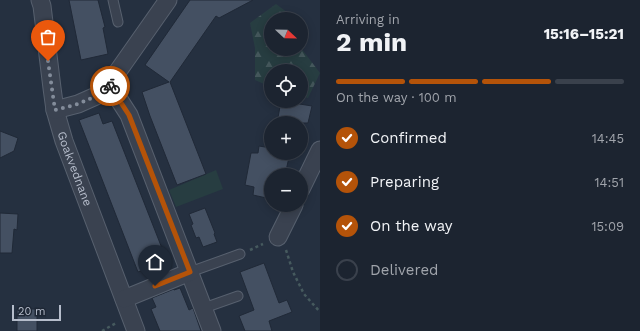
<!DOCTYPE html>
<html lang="en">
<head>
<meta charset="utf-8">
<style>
  :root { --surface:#1c2430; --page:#29303c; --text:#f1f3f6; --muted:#a0a4ab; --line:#3a414c; --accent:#b45309 }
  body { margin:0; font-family:"Work Sans",sans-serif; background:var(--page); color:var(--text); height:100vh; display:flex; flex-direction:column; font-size:15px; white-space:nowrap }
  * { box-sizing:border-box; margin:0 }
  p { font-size:13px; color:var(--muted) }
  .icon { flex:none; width:22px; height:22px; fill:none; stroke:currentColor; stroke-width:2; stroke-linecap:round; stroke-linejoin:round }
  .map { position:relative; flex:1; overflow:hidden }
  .drawer { display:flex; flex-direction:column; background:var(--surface); width:320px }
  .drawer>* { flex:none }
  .needle { width:26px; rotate:112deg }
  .controls { position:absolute; left:264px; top:12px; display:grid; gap:8px }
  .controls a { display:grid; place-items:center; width:44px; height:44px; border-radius:50%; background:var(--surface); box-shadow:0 2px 10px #0003,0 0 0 1px var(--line); font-size:20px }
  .scale { position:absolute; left:12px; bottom:10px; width:49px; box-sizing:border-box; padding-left:4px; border:2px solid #b6bdcb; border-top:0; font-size:11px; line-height:14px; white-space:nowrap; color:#b6bdcb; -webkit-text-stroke:3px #1e2735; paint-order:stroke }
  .pin { position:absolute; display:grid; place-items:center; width:34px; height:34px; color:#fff; margin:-41px -17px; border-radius:50% 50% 50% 0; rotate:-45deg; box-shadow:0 0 4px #0007 }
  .pin .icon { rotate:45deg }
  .courier { position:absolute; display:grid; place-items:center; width:40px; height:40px; margin:-20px; border:3px solid #b45309; border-radius:50%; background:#fff; color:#222; box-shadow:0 1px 5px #0007 }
  .head em { font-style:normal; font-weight:700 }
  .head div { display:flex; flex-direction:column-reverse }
  .head { display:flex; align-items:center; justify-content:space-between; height:68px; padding:0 16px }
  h1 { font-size:26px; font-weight:700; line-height:30px }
  .bar { display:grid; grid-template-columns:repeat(4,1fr); gap:6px 4px; align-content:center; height:48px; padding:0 16px }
  .bar i { height:5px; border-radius:3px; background:var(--line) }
  .bar .selected { background:var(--accent) }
  .bar p { grid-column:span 4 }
  ol { padding:0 16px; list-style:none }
  li { display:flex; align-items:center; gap:12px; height:44px }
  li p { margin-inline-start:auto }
  li .icon { padding:4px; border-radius:50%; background:var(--accent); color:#fff; stroke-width:4 }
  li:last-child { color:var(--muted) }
  li i { width:22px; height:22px; border:2px solid var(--line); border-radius:50% }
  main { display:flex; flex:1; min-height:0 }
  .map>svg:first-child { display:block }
  .forest { fill:url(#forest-firs) }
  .green { fill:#273d41 }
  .building { fill:#445062; stroke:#202937 }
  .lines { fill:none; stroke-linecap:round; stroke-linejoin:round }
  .lane-casing { stroke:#57606e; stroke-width:11 }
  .street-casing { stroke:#57606e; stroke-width:19 }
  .path { stroke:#465a5e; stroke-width:2.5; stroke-dasharray:3 3; stroke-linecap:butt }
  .lane { stroke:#3a4250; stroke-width:9 }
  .street { stroke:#3a4250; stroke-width:17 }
  .done { stroke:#838c9a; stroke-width:4; stroke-dasharray:0 7.2 }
  .route { stroke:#b45309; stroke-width:5 }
  .labels { text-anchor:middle; stroke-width:3.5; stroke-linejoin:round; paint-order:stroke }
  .street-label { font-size:12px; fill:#b6bdcb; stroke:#1e2735 }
</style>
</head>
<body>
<main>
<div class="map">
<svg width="320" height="331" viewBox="0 0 320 331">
  <defs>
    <pattern id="forest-firs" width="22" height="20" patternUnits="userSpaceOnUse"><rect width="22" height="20" fill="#273d41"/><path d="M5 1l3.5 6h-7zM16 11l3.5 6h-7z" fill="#44575b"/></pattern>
  </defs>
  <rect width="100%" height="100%" fill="#253040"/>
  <path class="forest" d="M276,4l16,12 1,3h-22v30h30v-1l19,25 -12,25 -7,-2v-25h-30v16l-16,-7v-32l-5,-25z"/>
  <path class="green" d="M216,170l7,19 -47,18 -7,-17z"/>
  <path class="building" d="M69,0h29l7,27 -2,1 5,26 -27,6z
    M190,0h63l-34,18 -3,-2 -46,66 36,92 -29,11 -27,-69 -8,-24 27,-10 -24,-17z
    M281,101l31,5 -4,17h-31z
    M99,113l4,11 9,-3 55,140 -29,11 -59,-152z
    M0,131l18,7 -4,13 -14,7z
    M259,146l12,2v5h19l-5,22h-14v24l-18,-4 1,-8 -9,-2 6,-32h7z
    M205,208l10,25 -1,1 3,8 -14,5 -4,-10 -3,1 -5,-13 2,-1 -4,-10z
    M0,213l18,1 -1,16 -3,-1 -2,24h-12z
    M264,263l15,40 8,-3 5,12 -23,9 3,10h-27l-6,-15 15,-6 -14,-38z
    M180,288l9,22 4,-2 8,23h-41l-9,-22 5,-2 -4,-9 22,-9v1z
    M17,309h20v22h-20z"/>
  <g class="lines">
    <defs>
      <path id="lane" d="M113,0l5,22
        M190,272l50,-18
        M204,308l34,-12"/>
      <g id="street">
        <path id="s1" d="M40,0l2,6 10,82 3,22 9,31 72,190"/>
        <path d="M109,84l20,31 83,216"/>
        <path d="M55,110l23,-6 18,-8 13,-12 59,-84"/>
        <path d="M301,189l19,-39"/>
        <path d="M278,237l16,-32"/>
        <path d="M124,299l66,-27"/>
      </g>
    </defs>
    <use href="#lane" class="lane-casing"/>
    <use href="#street" class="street-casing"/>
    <path class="path" d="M250,250l13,-6
      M286,250l7,22 11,22 16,18
      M102,331l14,-8"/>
    <use href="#lane" class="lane"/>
    <use href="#street" class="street"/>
  </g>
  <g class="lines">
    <path class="done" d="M48,61l7,49 23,-6 18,-8 13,-12 1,2"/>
    <path class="route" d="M110,86l19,29 61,157 -35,14"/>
  </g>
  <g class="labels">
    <g class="street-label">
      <text dy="4" stroke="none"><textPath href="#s1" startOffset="173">Goakvednane</textPath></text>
    </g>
  </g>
</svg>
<div class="controls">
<a><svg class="needle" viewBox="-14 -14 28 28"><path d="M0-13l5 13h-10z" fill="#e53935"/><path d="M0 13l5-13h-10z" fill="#a0a4ab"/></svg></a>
<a><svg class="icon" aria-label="locate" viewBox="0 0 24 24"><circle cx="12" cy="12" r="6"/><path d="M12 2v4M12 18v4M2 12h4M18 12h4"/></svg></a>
<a>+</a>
<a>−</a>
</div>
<div class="scale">20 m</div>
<div class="pin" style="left:48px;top:61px;background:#ea580c"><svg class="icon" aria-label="bag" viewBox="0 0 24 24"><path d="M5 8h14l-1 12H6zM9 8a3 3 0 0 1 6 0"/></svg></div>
<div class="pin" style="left:155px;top:286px;background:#1f2937"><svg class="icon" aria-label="home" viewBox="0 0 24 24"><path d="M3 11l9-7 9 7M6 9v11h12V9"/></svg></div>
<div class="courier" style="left:110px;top:86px"><svg class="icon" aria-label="bike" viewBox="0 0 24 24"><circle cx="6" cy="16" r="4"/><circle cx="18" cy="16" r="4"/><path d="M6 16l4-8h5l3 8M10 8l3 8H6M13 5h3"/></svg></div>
</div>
<section class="drawer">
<div class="head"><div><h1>2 min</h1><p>Arriving in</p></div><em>15:16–15:21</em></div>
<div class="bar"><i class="selected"></i><i class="selected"></i><i class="selected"></i><i></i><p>On the way · 100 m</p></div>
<ol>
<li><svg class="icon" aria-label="check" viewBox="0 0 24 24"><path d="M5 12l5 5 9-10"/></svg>Confirmed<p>14:45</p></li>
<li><svg class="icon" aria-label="check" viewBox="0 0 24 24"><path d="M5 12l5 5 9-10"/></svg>Preparing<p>14:51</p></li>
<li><svg class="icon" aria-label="check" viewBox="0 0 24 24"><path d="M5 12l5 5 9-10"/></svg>On the way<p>15:09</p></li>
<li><i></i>Delivered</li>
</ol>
</section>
</main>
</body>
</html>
